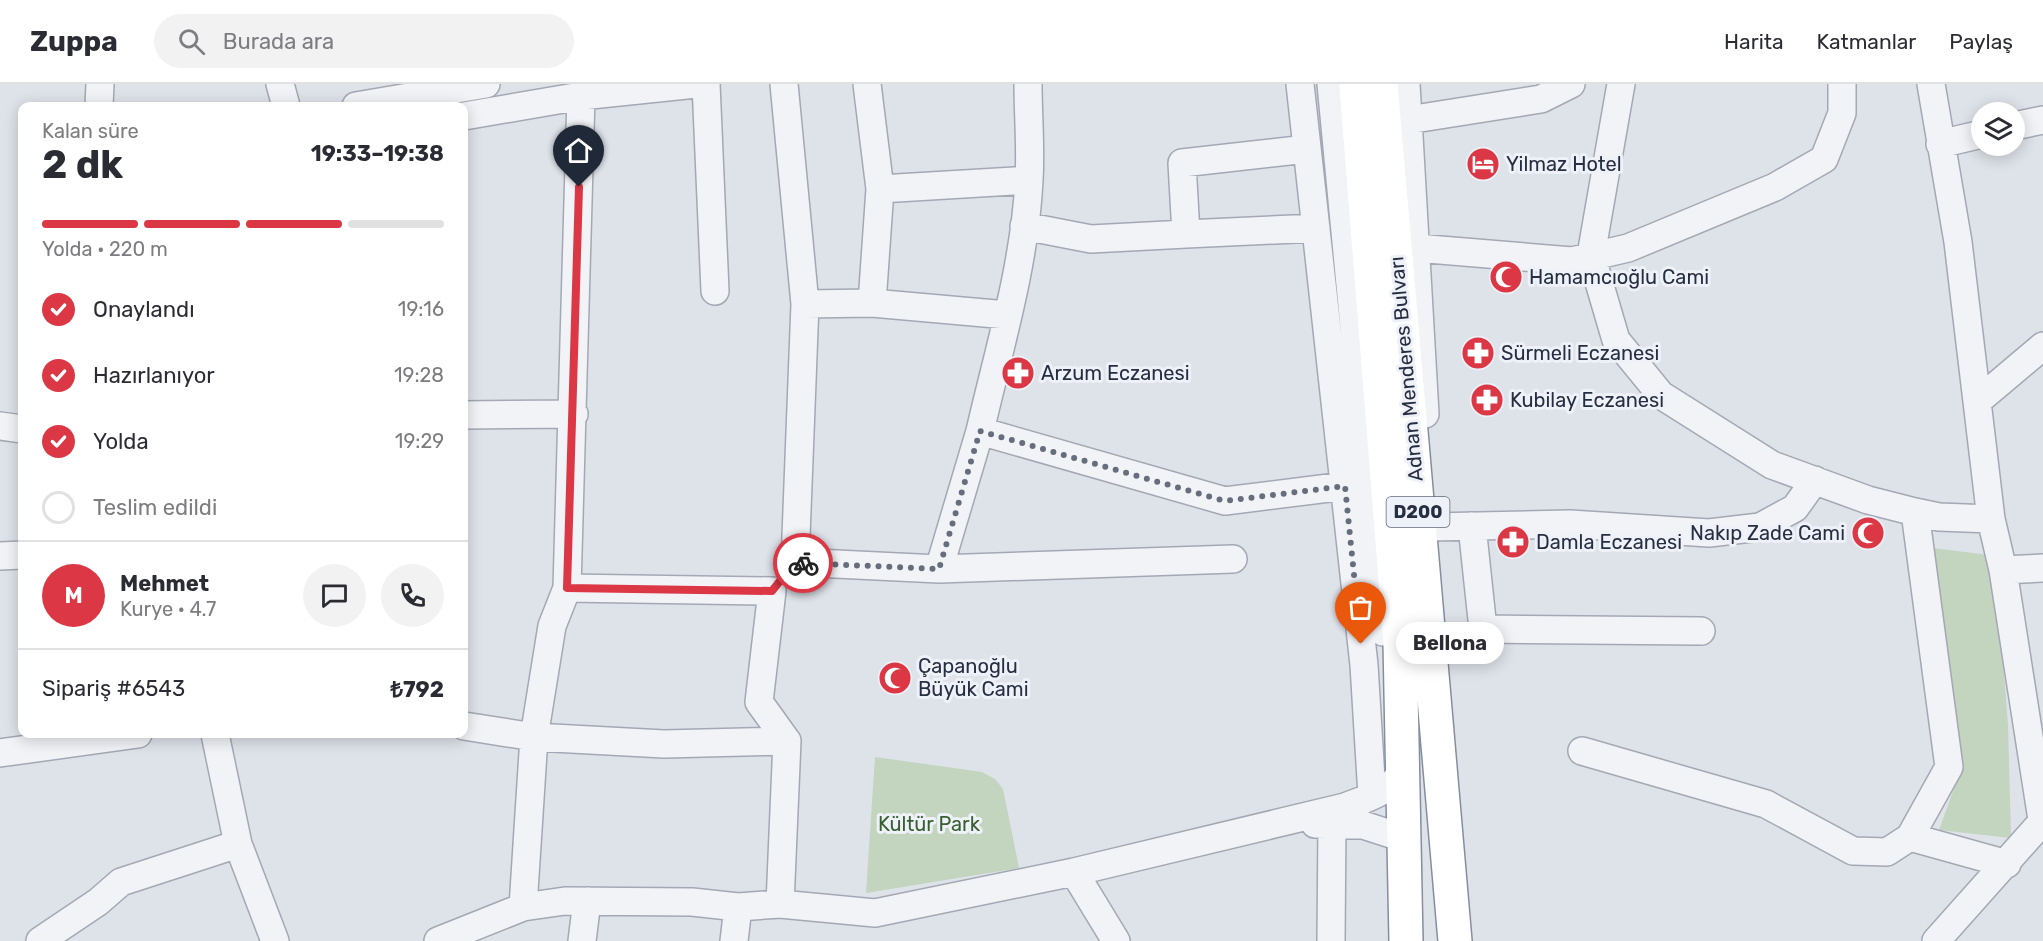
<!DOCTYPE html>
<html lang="tr">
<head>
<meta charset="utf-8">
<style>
  :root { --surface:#fff; --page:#f2f2f3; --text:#2b2b33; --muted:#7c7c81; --line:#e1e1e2; --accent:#db3745 }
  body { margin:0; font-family:Rubik,sans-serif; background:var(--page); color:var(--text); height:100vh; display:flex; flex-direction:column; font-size:22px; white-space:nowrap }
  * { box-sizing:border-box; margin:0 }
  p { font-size:20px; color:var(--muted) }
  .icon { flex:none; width:33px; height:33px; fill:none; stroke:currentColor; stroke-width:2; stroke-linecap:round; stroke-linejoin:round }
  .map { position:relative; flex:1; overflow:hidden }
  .panel { position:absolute; left:18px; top:18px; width:450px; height:636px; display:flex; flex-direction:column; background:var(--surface); border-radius:12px; box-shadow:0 3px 15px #0003 }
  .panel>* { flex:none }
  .buttons { position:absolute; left:1971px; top:18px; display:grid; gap:12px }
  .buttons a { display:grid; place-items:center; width:54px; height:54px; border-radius:50%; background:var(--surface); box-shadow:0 3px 15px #0003; font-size:30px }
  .pin { position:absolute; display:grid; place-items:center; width:51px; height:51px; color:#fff; margin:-62px -26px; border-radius:50% 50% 50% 0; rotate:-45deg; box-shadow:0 0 6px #0007 }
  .pin .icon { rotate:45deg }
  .courier { position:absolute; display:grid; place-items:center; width:60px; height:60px; margin:-30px; border:4px solid #db3745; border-radius:50%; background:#fff; color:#222; box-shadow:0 2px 8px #0007 }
  .bubble { position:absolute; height:42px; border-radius:21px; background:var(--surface); box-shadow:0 3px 15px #0003; font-size:20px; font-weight:700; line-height:42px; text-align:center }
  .head em { font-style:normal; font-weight:700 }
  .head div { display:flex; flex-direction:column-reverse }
  .head { display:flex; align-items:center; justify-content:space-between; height:102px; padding:0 24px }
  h1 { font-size:39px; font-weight:700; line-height:45px }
  .bar { display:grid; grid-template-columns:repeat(4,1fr); gap:9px 6px; align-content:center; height:72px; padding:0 24px }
  .bar i { height:8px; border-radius:4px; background:var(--line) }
  .bar .selected { background:var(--accent) }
  .bar p { grid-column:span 4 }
  .line { display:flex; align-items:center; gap:15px; padding:0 24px; border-top:2px solid var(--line) }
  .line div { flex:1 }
  .round { display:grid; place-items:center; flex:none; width:63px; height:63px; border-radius:32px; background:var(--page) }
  ol { padding:0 24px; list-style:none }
  li { display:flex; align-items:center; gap:18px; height:66px }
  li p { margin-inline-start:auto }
  li .icon { padding:6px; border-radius:50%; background:var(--accent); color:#fff; stroke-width:4 }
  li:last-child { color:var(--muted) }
  li i { width:33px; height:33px; border:3px solid var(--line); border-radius:50% }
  header { display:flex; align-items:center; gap:36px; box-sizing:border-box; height:84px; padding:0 30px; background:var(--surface); border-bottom:2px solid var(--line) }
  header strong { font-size:28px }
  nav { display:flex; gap:33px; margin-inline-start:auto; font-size:21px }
  .search { width:420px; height:54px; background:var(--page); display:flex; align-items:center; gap:15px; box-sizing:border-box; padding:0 21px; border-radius:33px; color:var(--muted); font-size:22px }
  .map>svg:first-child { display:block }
  .park { fill:#c3d4bf }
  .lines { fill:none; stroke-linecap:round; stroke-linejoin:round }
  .minor-casing { stroke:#a3a8b4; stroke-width:30 }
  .highway-casing { stroke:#848ea1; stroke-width:36 }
  .minor { stroke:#f2f3f7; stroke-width:27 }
  .highway { stroke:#fff; stroke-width:33 }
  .done { stroke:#666d7c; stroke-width:6; stroke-dasharray:0 10.8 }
  .route { stroke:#db3745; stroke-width:8 }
  .labels { text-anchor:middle; stroke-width:6; stroke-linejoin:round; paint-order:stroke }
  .shield { fill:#eef1f7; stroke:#626878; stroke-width:1.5 }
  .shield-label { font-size:18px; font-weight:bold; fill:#262e42 }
  .poi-label { font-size:20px; fill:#262e42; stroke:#eef1f7; text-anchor:start }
  .street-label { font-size:20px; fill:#262e42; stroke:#eef1f7 }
  .park-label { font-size:20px; fill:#375f32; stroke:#eef1f7 }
</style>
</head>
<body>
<header>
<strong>Zuppa</strong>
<div class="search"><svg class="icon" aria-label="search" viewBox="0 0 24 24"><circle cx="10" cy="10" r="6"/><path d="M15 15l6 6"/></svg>Burada ara</div>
<nav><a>Harita</a><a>Katmanlar</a><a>Paylaş</a></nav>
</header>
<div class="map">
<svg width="2043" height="857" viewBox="0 0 2043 857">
  <rect width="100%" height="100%" fill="#dee2e9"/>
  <path class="park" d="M1925,463l64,8 13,92 6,78 3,113 -72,-8 22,-61z
    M875,673l107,15 13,7 8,10 16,79 -153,25z"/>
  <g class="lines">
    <defs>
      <path id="minor" d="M280,0l6,22
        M706,0l9,207
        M784,0l21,220 -10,258 144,7 41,-138 245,70 120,-15
        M867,0l13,105
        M1300,0l64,581 8,131
        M1331,0l52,548
        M1406,0l19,330
        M1621,0l-30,171 25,85 45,55 111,70 96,35 47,12 24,5 52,2
        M1931,0l27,158 33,277 12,51 40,256
        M99,22l1,-22
        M356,22l130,-22
        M464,32l117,-20 115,-12
        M1408,36l133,-21 30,-15
        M2014,42l29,-6
        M1940,60l42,-10
        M1307,65l-125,14 4,71 130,-6
        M1024,142l67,13 95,-5
        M1416,164l156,13 56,-13 147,-61 49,-28 18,-46v-29
        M872,219l8,-114 149,-9
        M805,220l67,-1 135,12
        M1979,316l64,-54
        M464,331l110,-1
        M0,342l22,3
        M980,347c19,-82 45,-167 49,-251 2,-32 -1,-64 -1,-96
        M1472,442l11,103 218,2
        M1431,443l139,-3 139,9 51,-6 35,-19 20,-28
        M0,472l22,-1
        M939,485l294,-10
        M2003,486l40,-2
        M567,504l14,-492
        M464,642l70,11 -11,170
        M215,650l23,110 37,97
        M1582,667l184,53 87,47 34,1 23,-15 97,27
        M0,669l138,-19
        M1315,740l48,1 40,13 -2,-21
        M1910,753l39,-70 -34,-255
        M1074,788l42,69
        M780,820l7,-163 -123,3 -130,-7 18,-111 15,-38 205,3 -13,111 28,39
        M40,857l58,-39 23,-20 117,-38
        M438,857l85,-34 42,-6 127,1 46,5 42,-3 95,9 199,-41 271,-65c20,-8 47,-16 57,-36
        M582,857l5,-40
        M734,857l4,-34
        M1331,857l1,-119
        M1936,857l106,-119"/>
      <path id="highway" d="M1381,0l74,857
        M1356,3l44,555 6,299"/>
    </defs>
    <use href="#minor" class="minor-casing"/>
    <use href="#highway" class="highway-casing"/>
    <use href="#minor" class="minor"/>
    <use href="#highway" class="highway"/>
  </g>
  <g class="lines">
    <path class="done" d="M803,479l136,6 41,-138 245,70 120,-15 16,158"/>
    <path class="route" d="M579,103l-12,401 205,3 23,-29 8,1"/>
  </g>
  <defs>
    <symbol id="hotel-disc" viewBox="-11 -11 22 22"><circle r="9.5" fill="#db3745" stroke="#eef1f7"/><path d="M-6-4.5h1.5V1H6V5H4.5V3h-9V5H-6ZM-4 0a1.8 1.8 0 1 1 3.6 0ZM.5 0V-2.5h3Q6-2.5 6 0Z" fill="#fff"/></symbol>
    <symbol id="mosque-disc" viewBox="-11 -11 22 22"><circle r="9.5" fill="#db3745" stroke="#eef1f7"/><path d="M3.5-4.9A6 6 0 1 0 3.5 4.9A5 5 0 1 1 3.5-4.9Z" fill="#fff"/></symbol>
    <symbol id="pharmacy-disc" viewBox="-11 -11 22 22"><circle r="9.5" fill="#db3745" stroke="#eef1f7"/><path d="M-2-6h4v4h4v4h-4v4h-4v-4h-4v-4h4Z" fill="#fff"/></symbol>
  </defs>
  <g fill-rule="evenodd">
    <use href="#hotel-disc" x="1464" y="61" width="38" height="38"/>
    <use href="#mosque-disc" x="1487" y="174" width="38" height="38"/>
    <use href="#pharmacy-disc" x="1459" y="250" width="38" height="38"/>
    <use href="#pharmacy-disc" x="999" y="270" width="38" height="38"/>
    <use href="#pharmacy-disc" x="1468" y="297" width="38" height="38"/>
    <use href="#mosque-disc" x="1849" y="430" width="38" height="38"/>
    <use href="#pharmacy-disc" x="1494" y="439" width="38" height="38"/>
    <use href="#mosque-disc" x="876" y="575" width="38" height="38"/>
  </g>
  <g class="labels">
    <rect class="shield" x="1386.5" y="413" width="63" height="30" rx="4.5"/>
    <g class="shield-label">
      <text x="1418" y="434">D200</text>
    </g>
    <g class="poi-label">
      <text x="1506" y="87">Yilmaz Hotel</text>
      <text x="1529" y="200">Hamamcıoğlu Cami</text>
      <text x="1501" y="276">Sürmeli Eczanesi</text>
      <text x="1041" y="296">Arzum Eczanesi</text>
      <text x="1510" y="323">Kubilay Eczanesi</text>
      <text x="1845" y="456" text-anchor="end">Nakıp Zade Cami</text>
      <text x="1536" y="465">Damla Eczanesi</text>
      <text x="918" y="589">Çapanoğlu<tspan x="918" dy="23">Büyük Cami</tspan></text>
    </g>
    <g class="street-label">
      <text transform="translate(1406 285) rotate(-95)" y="7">Adnan Menderes Bulvarı</text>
    </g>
    <g class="park-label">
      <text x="929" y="747">Kültür Park</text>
    </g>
  </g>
</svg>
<div class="buttons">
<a><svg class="icon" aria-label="layers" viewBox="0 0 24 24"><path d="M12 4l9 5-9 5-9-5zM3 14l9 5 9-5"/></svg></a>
</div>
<div class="pin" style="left:1361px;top:560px;background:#ea580c"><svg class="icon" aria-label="bag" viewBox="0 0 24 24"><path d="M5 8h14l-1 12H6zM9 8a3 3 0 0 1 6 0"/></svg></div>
<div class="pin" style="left:579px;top:103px;background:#1f2937"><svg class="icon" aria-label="home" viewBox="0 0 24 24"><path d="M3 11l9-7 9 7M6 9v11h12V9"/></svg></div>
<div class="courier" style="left:803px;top:479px"><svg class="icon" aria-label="bike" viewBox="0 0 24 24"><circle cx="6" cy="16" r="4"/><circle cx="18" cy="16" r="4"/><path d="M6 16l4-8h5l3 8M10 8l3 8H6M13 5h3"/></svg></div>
<div class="bubble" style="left:1396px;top:538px;width:108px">Bellona</div>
<section class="panel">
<div class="head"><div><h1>2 dk</h1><p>Kalan süre</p></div><em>19:33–19:38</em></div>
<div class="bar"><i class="selected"></i><i class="selected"></i><i class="selected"></i><i></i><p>Yolda · 220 m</p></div>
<ol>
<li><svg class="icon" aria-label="check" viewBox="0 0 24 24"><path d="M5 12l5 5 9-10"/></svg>Onaylandı<p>19:16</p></li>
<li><svg class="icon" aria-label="check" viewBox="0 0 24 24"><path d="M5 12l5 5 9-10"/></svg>Hazırlanıyor<p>19:28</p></li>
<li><svg class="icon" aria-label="check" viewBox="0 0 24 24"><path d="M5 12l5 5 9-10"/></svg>Yolda<p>19:29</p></li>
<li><i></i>Teslim edildi</li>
</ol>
<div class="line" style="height:108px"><b class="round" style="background:var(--accent);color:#fff">M</b><div><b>Mehmet</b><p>Kurye · 4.7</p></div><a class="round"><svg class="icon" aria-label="chat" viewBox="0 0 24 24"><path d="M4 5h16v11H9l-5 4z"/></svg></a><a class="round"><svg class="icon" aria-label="phone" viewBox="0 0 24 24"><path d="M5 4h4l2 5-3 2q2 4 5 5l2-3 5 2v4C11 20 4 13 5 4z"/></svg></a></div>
<div class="line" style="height:78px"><div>Sipariş #6543</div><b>₺792</b></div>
</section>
</div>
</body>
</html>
